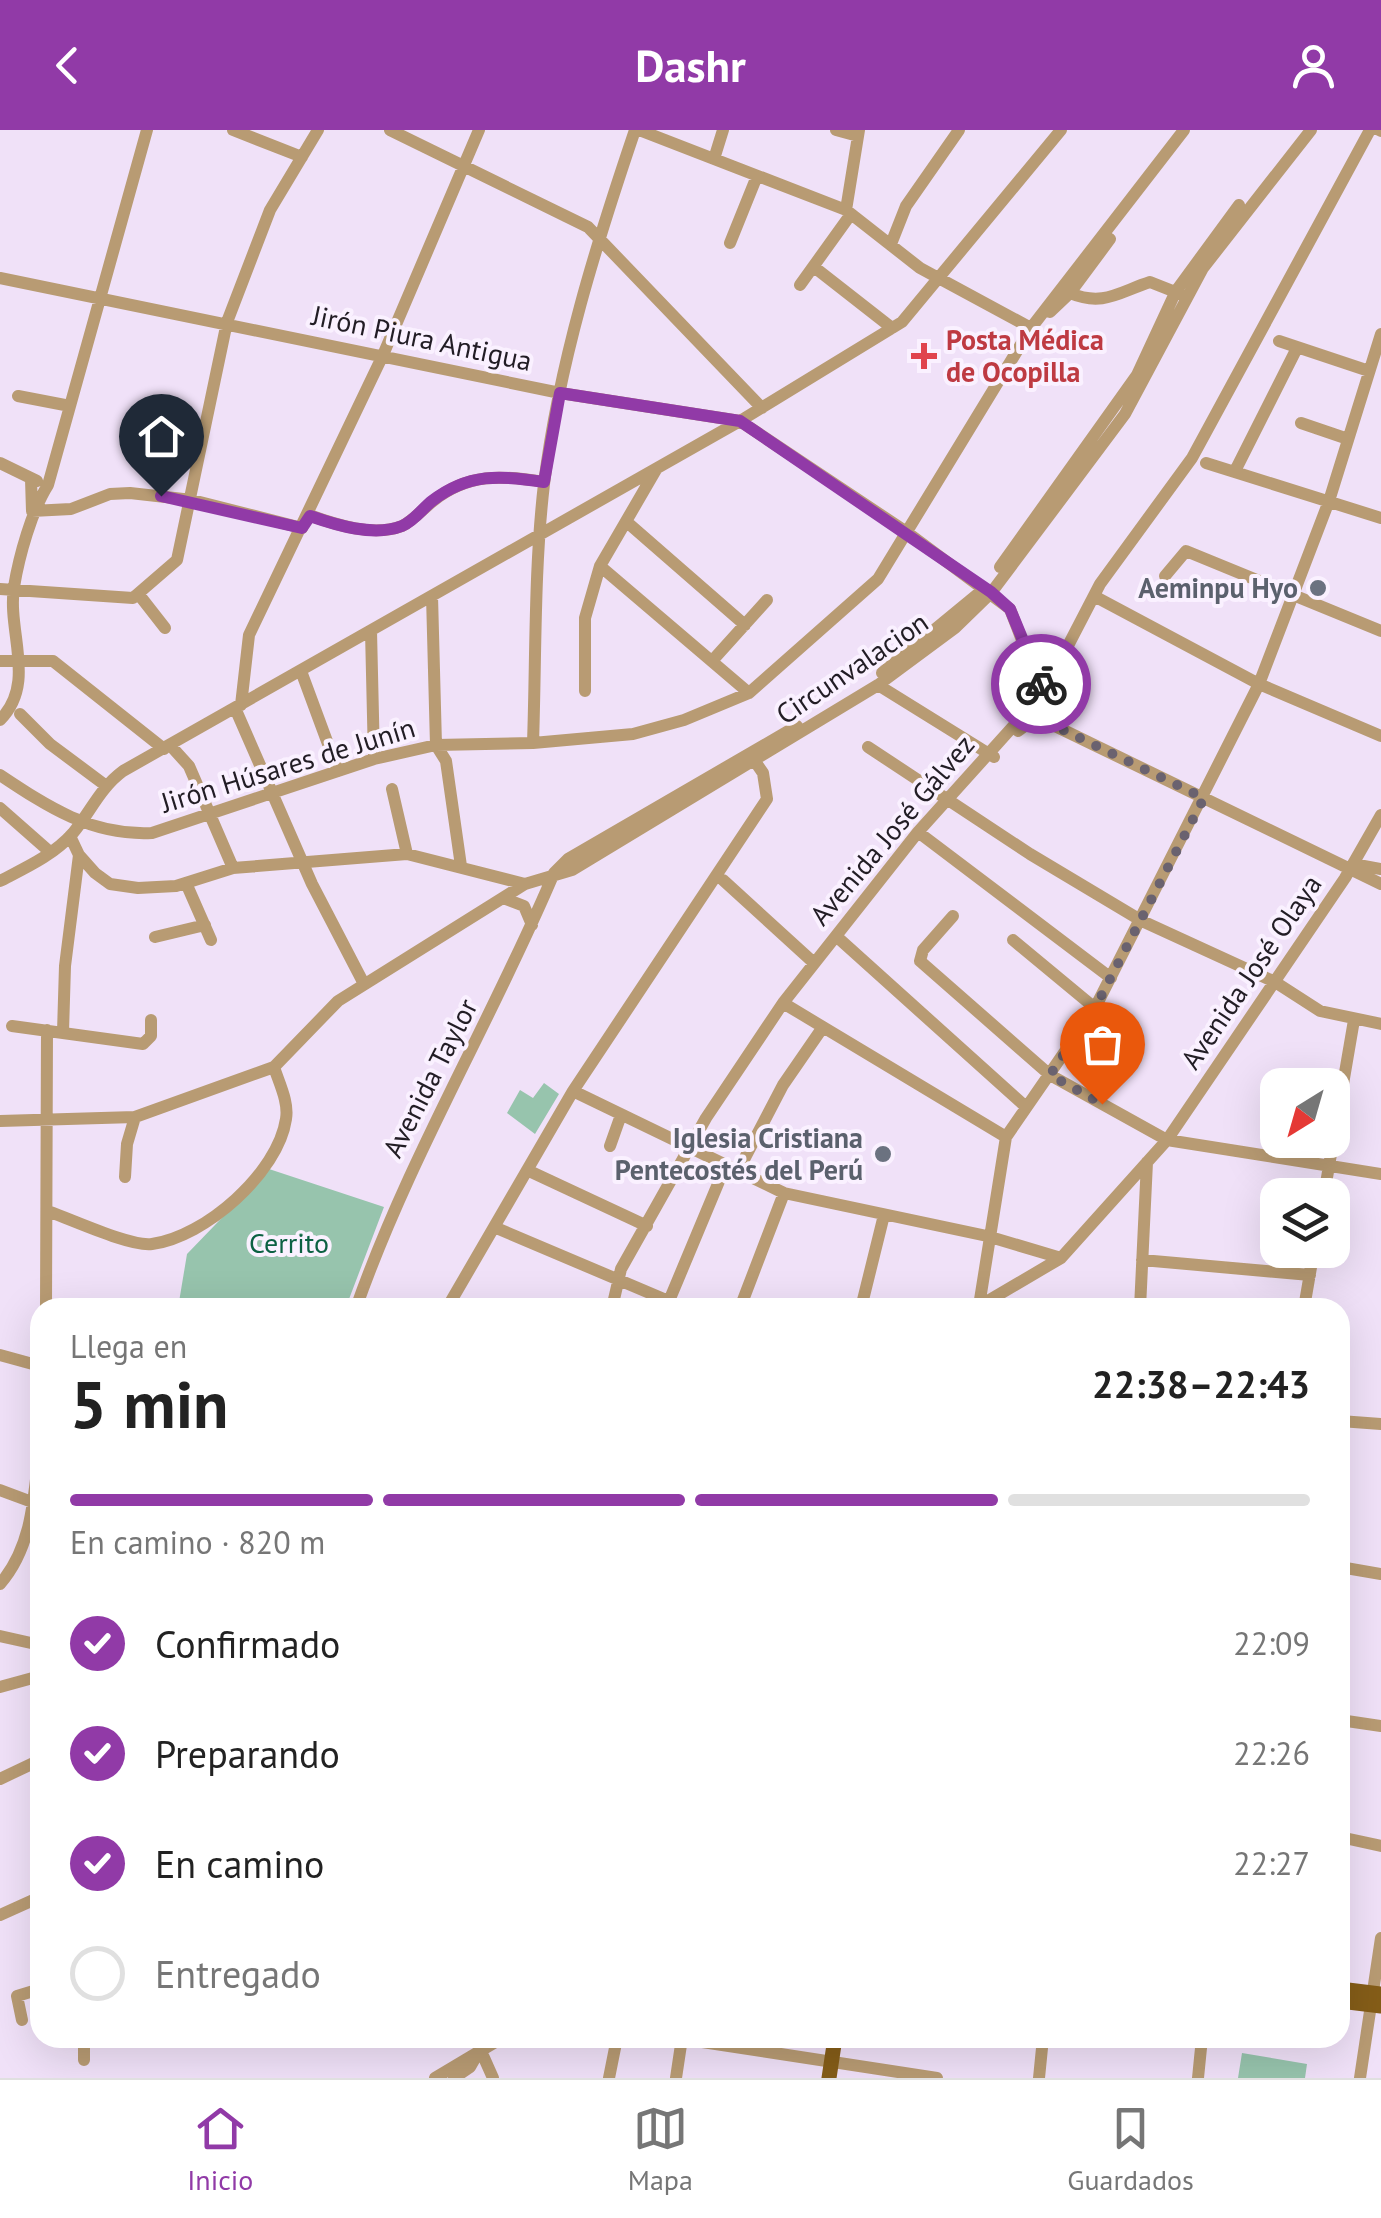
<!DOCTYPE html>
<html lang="es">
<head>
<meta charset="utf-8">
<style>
  :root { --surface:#fff; --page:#f2f2f2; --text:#222; --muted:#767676; --line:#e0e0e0; --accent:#913aa7 }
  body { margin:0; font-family:"PT Sans",sans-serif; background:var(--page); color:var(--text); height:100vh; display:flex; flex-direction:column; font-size:38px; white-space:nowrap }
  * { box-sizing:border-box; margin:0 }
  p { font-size:32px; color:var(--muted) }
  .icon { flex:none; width:55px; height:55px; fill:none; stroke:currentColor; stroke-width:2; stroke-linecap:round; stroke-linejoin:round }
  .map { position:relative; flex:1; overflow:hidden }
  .panel { position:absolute; left:30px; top:1168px; width:1320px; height:750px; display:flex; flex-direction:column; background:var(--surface); border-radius:30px; box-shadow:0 10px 40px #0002 }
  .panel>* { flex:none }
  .needle { width:65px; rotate:217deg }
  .buttons { position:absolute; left:1260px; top:938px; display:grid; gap:20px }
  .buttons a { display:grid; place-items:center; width:90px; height:90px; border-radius:20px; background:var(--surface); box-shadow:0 10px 40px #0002; font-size:50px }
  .pin { position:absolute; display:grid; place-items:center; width:85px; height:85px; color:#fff; margin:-102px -42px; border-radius:50% 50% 50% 0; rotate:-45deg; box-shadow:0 0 10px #0007 }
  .pin .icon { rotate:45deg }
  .courier { position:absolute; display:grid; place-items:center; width:100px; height:100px; margin:-50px; border:8px solid #913aa7; border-radius:50%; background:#fff; color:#222; box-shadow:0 2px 12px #0007 }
  .head em { font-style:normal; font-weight:700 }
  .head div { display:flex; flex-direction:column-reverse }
  .head { display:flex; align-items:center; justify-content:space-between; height:170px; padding:0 40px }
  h1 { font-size:65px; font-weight:700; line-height:75px }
  .bar { display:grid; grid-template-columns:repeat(4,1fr); gap:15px 10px; align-content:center; height:120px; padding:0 40px }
  .bar i { height:12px; border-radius:8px; background:var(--line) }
  .bar .selected { background:var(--accent) }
  .bar p { grid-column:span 4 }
  ol { padding:0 40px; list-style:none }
  li { display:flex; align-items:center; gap:30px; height:110px }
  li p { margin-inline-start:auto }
  li .icon { padding:10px; border-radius:50%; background:var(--accent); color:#fff; stroke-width:4 }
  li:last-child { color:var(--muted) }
  li i { width:55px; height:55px; border:5px solid var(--line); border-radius:50% }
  header { display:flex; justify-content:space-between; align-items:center; height:130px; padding:0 40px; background:var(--accent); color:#fff; font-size:45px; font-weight:700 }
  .dock { display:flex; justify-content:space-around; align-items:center; height:140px; border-top:2px solid var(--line); background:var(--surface); font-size:28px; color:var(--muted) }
  .dock a { display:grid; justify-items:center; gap:5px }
  .dock .selected { color:var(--accent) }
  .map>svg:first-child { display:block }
  .green { fill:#97c4ad }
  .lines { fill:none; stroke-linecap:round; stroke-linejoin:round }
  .minor { stroke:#b89b73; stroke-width:12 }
  .major { stroke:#855d18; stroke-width:15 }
  .done { stroke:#6a626f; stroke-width:10; stroke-dasharray:0 18 }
  .route { stroke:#913aa7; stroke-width:12 }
  .health-dot { fill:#e0444e; stroke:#faf1ff; stroke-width:4 }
  .worship-dot { fill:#6b7280; stroke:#faf1ff; stroke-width:4 }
  .labels { text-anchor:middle; stroke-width:8; stroke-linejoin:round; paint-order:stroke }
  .street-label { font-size:28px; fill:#221d25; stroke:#faf1ff }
  .health-label { font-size:28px; font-weight:bold; fill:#be3a42; stroke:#faf1ff; text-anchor:start }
  .worship-label { font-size:28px; font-weight:bold; fill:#5b616d; stroke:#faf1ff; text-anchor:end }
  .park-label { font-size:28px; fill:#0c6143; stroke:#faf1ff }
</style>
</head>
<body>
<header><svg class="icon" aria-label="back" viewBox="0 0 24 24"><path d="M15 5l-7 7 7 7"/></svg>Dashr<svg class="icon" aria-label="person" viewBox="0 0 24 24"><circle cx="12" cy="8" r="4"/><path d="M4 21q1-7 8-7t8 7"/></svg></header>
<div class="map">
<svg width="1381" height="1948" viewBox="0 0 1381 1948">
  <rect width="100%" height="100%" fill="#f0e1f8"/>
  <path class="green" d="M544,953l15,11 -24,40 -28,-21 13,-23 13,8z
    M269,1039l115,38 -38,100 -168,1 9,-54z
    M1242,1923l65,11 -2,14h-67z"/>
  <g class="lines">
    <path class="minor" d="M233,0l69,27
      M390,0l198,97 174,181
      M639,0l207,80 74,58 111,60
      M836,0l22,6
      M1379,0l2,1
      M714,29l9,-29
      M846,80l13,-80
      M730,113l27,-67
      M891,114l15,-38 53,-76
      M814,137l78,61
      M0,148l560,115 180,28 168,112 102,76 45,117
      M800,155l51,-71
      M1070,163c33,14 49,-1 80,-11l33,13
      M1050,182l20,-19 40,-54
      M1279,211l90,30
      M18,266l52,10
      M1301,293l47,16
      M0,333l37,18
      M1206,333l175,55
      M1235,341l62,-123
      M31,349l1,32 39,-2 39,-15 20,-1 62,7 110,28
      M309,385c27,10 65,22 93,11 11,-5 21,-17 31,-25 35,-28 69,-26 111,-19
      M628,393l117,102
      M600,436l149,127
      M1000,437l137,-192 39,-84 63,-86
      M1165,446l21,-25 195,80
      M0,459l133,9 44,-38 50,-238 43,-112 48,-80
      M140,466l25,32
      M432,466l4,149 10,16 15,105
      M1094,466l165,88 122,52
      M371,501l3,128
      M0,531h53l111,88
      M712,531l55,-61
      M301,541l37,100
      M882,543l96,-79
      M878,555l116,72
      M585,561v-73l15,-52 57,-98
      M241,575l8,-70 134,-280 96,-225
      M235,578l77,176 52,100
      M20,584l30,30 55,41
      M0,590c37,-37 7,-88 14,-133 5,-31 18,-77 34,-102l99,-355
      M1018,601l15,-11 22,6 326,158
      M533,613c3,-86 1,-173 11,-259 15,-121 52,-239 91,-354
      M170,615l19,21 44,102
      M868,617l162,107 112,67 133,61 45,29 61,13
      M0,645c48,32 92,61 152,58l222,-74 62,-14 97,-2 100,-9 51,-14 65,-27 129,-114 153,-251 153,-198
      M392,659l15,65
      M0,678l50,44
      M918,702l193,146
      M70,706l9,19 16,18 15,11 28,4 38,-2 57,-18 174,-14 118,30
      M1353,734l28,5
      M723,750l91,83
      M0,751c25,-13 54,-26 73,-48 18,-22 27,-45 50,-62l617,-350 162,-99 159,-192
      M186,753l25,57
      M503,768l21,8 8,19
      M953,786l-30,34 -3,11 130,114 117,65 214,34
      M836,806l190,171
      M155,807l50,-12
      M1013,810l82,68
      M783,873l223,134
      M12,896l131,18 8,-8v-16
      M63,902l2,-66 14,-111
      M573,961l211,102 203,43 74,22
      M0,991l135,-4 139,-50 64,-66 187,-117 47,-14 306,-185 77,-57 36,-35 134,-179 78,-146 108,-138
      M610,1016l11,-31
      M527,1040l120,56
      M737,1043l46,-88 40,-58
      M125,1047l2,-33 8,-27
      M1324,1065l30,-175
      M50,1082c23,8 81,35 102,32 53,-7 126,-71 134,-125 3,-17 -7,-36 -12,-52
      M494,1097l191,81
      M1142,1130l168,15
      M669,1171l56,-134
      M979,1176l27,-169 89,-129 164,-324 70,-183 52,-167
      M46,1178l1,-278
      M356,1178c53,-151 136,-288 198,-435l14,-14 229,-133
      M447,1178l126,-217 194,-292 -4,-26 -11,-16
      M612,1178l9,-39 85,-151 77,-115 135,-171 126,-140 56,-108 92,-126 178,-328
      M740,1178l44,-115
      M861,1178l23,-93
      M976,1178l85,-50 106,-118 178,-262 36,-63
      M1140,1178l7,-146
      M1304,1178l10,-58
      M0,1225l40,11
      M1340,1291l41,3
      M0,1360l32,12
      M1340,1437l41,7
      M0,1454c34,-39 34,-92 40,-141
      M0,1506l40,9
      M0,1557l40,-11
      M1340,1590l41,6
      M0,1649l40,-19
      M1340,1707l41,9
      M0,1785l40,-18
      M22,1890l-5,-24 23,-7
      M84,1908v22
      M676,1908l261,40
      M481,1921l12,27
      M435,1948l67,-40
      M454,1948l16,-11 8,-14
      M609,1948l8,-40
      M676,1948l6,-40
      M1039,1948l4,-40
      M1198,1948l4,-40
      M1360,1948l21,-140"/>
    <path class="major" d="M1340,1859l41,5
      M1340,1871l41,5
      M829,1948l6,-40"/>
  </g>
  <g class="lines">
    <path class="done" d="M1041,554l14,42 149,72 -109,210 -45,67 52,29"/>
    <path class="route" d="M161,366l141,32 8,-12c26,9 64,21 92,10 12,-5 21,-18 30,-25 36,-28 69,-26 112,-19l16,-89 180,28 251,171 19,17 31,75"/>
  </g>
  <path class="health-dot" d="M919 211h10v10h10v10h-10v10h-10v-10h-10v-10h10z"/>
  <g class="worship-dot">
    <circle cx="1318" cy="458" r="10"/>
    <circle cx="883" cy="1024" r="10"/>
  </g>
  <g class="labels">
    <g class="street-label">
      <text transform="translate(422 208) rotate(12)" y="10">Jirón Piura Antigua</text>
      <text transform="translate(852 538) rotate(-34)" y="10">Circunvalacion</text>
      <text transform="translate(288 635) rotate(-17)" y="10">Jirón Húsares de Junín</text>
      <text transform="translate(892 700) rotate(-50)" y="10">Avenida José Gálvez</text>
      <text transform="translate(1251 842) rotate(-56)" y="10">Avenida José Olaya</text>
      <text transform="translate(430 948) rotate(-63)" y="10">Avenida Taylor</text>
    </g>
    <g class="health-label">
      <text x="946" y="220">Posta Médica<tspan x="946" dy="32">de Ocopilla</tspan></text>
    </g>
    <g class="worship-label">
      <text x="1298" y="468">Aeminpu Hyo</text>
      <text x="863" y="1018">Iglesia Cristiana<tspan x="863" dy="32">Pentecostés del Perú</tspan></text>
    </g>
    <g class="park-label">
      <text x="289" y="1123">Cerrito</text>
    </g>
  </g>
</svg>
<div class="buttons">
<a><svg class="needle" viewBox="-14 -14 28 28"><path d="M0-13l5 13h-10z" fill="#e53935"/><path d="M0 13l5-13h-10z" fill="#767676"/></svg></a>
<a><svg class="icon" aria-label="layers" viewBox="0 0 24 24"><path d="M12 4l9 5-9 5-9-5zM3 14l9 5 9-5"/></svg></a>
</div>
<div class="pin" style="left:1102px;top:974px;background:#ea580c"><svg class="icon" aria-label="bag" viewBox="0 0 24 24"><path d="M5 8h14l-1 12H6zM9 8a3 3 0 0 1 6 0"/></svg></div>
<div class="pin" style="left:161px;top:366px;background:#1f2937"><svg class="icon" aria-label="home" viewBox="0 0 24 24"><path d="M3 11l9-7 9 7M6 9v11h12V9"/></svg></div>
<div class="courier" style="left:1041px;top:554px"><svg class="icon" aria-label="bike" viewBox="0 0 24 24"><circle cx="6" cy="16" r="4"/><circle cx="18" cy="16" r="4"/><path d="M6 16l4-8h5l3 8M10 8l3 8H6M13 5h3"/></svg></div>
<section class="panel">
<div class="head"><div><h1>5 min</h1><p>Llega en</p></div><em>22:38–22:43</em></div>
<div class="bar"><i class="selected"></i><i class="selected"></i><i class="selected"></i><i></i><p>En camino · 820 m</p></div>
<ol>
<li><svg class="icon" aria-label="check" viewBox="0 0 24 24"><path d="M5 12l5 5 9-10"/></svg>Confirmado<p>22:09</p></li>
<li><svg class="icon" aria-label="check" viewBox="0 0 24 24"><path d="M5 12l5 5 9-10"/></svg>Preparando<p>22:26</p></li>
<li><svg class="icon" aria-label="check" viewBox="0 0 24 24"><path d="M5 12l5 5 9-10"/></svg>En camino<p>22:27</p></li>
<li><i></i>Entregado</li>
</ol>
</section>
</div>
<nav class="dock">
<a class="selected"><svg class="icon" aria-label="home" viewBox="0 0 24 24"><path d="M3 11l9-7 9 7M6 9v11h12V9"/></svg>Inicio</a>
<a><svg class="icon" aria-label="map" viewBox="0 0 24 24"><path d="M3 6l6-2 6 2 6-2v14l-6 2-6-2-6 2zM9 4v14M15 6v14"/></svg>Mapa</a>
<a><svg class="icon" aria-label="saved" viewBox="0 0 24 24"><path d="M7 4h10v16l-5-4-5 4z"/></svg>Guardados</a>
</nav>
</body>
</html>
